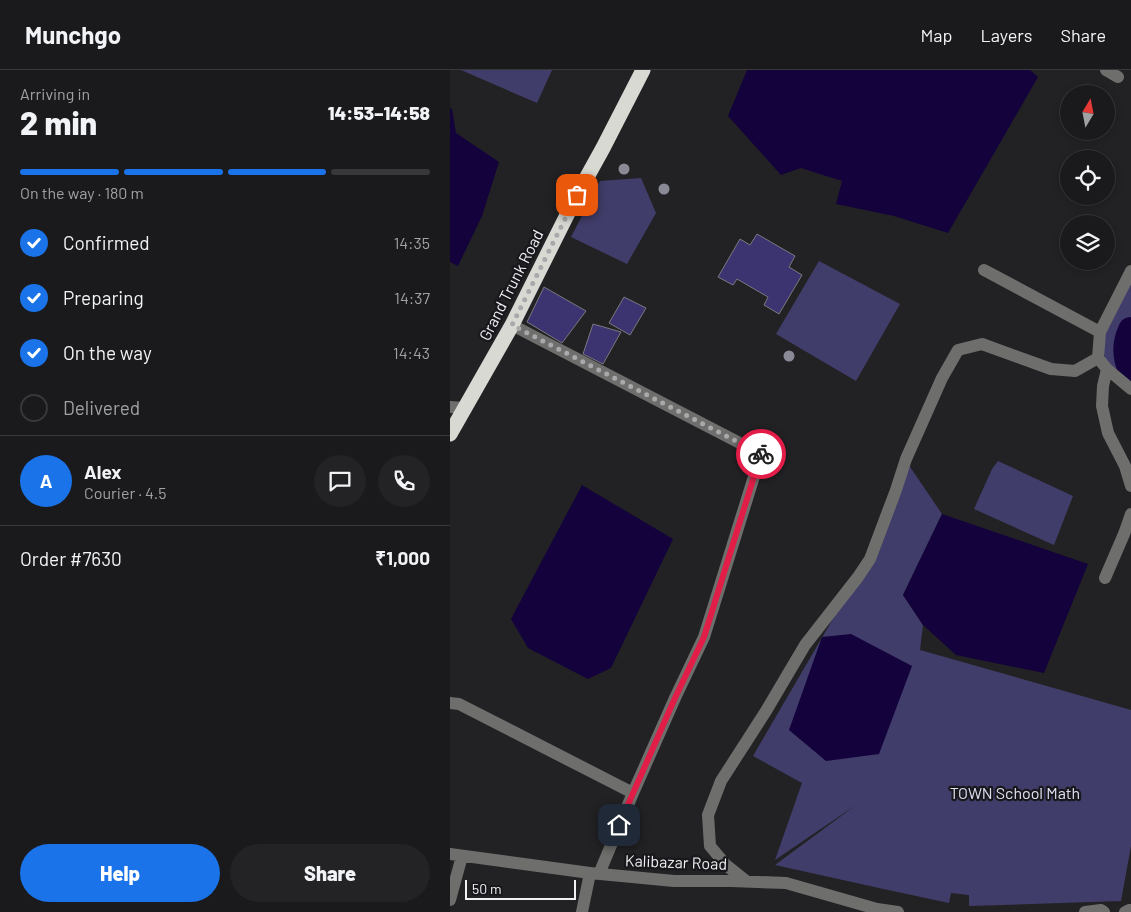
<!DOCTYPE html>
<html lang="en">
<head>
<meta charset="utf-8">
<style>
  :root { --surface:#1a1a1c; --page:#232325; --text:#f1f3f6; --muted:#9fa1a3; --line:#38383b; --accent:#1a73e8 }
  body { margin:0; font-family:Barlow,sans-serif; background:var(--page); color:var(--text); height:100vh; display:flex; flex-direction:column; font-size:19px; white-space:nowrap }
  * { box-sizing:border-box; margin:0 }
  p { font-size:16px; color:var(--muted) }
  .icon { flex:none; width:28px; height:28px; fill:none; stroke:currentColor; stroke-width:2; stroke-linecap:round; stroke-linejoin:round }
  .map { position:relative; flex:1; overflow:hidden }
  .panel { display:flex; flex-direction:column; background:var(--surface); width:450px }
  .panel>* { flex:none }
  .needle { width:32px; rotate:10deg }
  .buttons { position:absolute; left:610px; top:15px; display:grid; gap:10px }
  .buttons a { display:grid; place-items:center; width:55px; height:55px; border-radius:50%; background:var(--surface); box-shadow:0 2px 8px #0003,0 0 0 1px var(--line); font-size:25px }
  .scale { position:absolute; left:15px; bottom:12px; width:111px; box-sizing:border-box; padding-left:5px; border:2px solid #f1f1f3; border-top:0; font-size:14px; line-height:18px; white-space:nowrap; color:#f1f1f3; -webkit-text-stroke:4px #18181c; paint-order:stroke }
  .pin { position:absolute; display:grid; place-items:center; width:42px; height:42px; color:#fff; margin:-21px; border-radius:10px; box-shadow:0 2px 8px #0006 }
  .courier { position:absolute; display:grid; place-items:center; width:50px; height:50px; margin:-25px; border:4px solid #e11d48; border-radius:50%; background:#fff; color:#222; box-shadow:0 1px 6px #0007 }
  .overview em { font-style:normal; font-weight:800 }
  .overview div { display:flex; flex-direction:column-reverse }
  .overview { display:flex; align-items:center; justify-content:space-between; height:85px; padding:0 20px }
  h1 { font-size:32px; font-weight:800; line-height:38px }
  .bar { display:grid; grid-template-columns:repeat(4,1fr); gap:8px 5px; align-content:center; height:60px; padding:0 20px }
  .bar i { height:6px; border-radius:4px; background:var(--line) }
  .bar .on { background:var(--accent) }
  .bar p { grid-column:span 4 }
  .line { display:flex; align-items:center; gap:12px; padding:0 20px; border-top:1px solid var(--line) }
  .line div { flex:1 }
  .round { display:grid; place-items:center; flex:none; width:52px; height:52px; border-radius:26px; background:var(--page) }
  ol { padding:0 20px; list-style:none }
  li { display:flex; align-items:center; gap:15px; height:55px }
  li p { margin-inline-start:auto }
  li .icon { padding:5px; border-radius:50%; background:var(--accent); color:#fff; stroke-width:4 }
  li:last-child { color:var(--muted) }
  li i { width:28px; height:28px; border:2px solid var(--line); border-radius:50% }
  .button { display:flex; gap:10px; margin-top:auto; padding:10px 20px }
  .button a { flex:1; height:58px; border-radius:30px; background:var(--accent); color:#fff; font-size:20px; font-weight:800; line-height:58px; text-align:center }
  .button a+a { background:var(--page); color:var(--text) }
  header { display:flex; align-items:center; gap:30px; box-sizing:border-box; height:70px; padding:0 25px; background:var(--surface); border-bottom:1px solid var(--line) }
  header strong { font-size:24px }
  nav { display:flex; gap:28px; margin-inline-start:auto; font-size:18px }
  main { display:flex; flex:1; min-height:0 }
  .map>svg:first-child { display:block }
  .green { fill:#413d6a }
  .water { fill:#13023c }
  .lines { fill:none; stroke-linecap:round; stroke-linejoin:round }
  .river { stroke:#13023c; stroke-width:26 }
  .building { fill:#3c3471; stroke:#79797e }
  .minor { stroke:#6e6e6c; stroke-width:12 }
  .highway { stroke:#d9d9d4; stroke-width:15 }
  .tree { fill:#8a8a96 }
  .done { stroke:#a9a9ab; stroke-width:5; stroke-dasharray:0 9 }
  .route { stroke:#e11d48; stroke-width:6 }
  .labels { text-anchor:middle; stroke-width:4.5; stroke-linejoin:round; paint-order:stroke }
  .street-label { font-size:16px; fill:#f1f1f3; stroke:#18181c }
  .park-label { font-size:16px; fill:#e0e0f3; stroke:#18181c }
</style>
</head>
<body>
<header>
<strong>Munchgo</strong>
<nav><a>Map</a><a>Layers</a><a>Share</a></nav>
</header>
<main>
<section class="panel">
<div class="overview"><div><h1>2 min</h1><p>Arriving in</p></div><em>14:53–14:58</em></div>
<div class="bar"><i class="on"></i><i class="on"></i><i class="on"></i><i></i><p>On the way · 180 m</p></div>
<ol>
<li><svg class="icon" aria-label="check" viewBox="0 0 24 24"><path d="M5 12l5 5 9-10"/></svg>Confirmed<p>14:35</p></li>
<li><svg class="icon" aria-label="check" viewBox="0 0 24 24"><path d="M5 12l5 5 9-10"/></svg>Preparing<p>14:37</p></li>
<li><svg class="icon" aria-label="check" viewBox="0 0 24 24"><path d="M5 12l5 5 9-10"/></svg>On the way<p>14:43</p></li>
<li><i></i>Delivered</li>
</ol>
<div class="line" style="height:90px"><b class="round" style="background:var(--accent);color:#fff">A</b><div><b>Alex</b><p>Courier · 4.5</p></div><a class="round"><svg class="icon" aria-label="chat" viewBox="0 0 24 24"><path d="M4 5h16v11H9l-5 4z"/></svg></a><a class="round"><svg class="icon" aria-label="phone" viewBox="0 0 24 24"><path d="M5 4h4l2 5-3 2q2 4 5 5l2-3 5 2v4C11 20 4 13 5 4z"/></svg></a></div>
<div class="line" style="height:65px"><div>Order #7630</div><b>₹1,000</b></div>
<div class="button"><a>Help</a><a>Share</a></div>
</section>
<div class="map">
<svg width="681" height="842" viewBox="0 0 681 842">
  <rect width="100%" height="100%" fill="#222225"/>
  <path class="green" d="M11,0h91l-15,33z
    M191,108l15,35 -29,51 -56,-27 29,-56z
    M369,191l81,43 -44,77 -80,-47z
    M681,200v124l-24,-25 -7,-37z
    M456,391l36,53 -39,81 20,30 -3,25 211,60v136l-10,55 -152,5v-11l-18,-2 -2,10 -70,-15 -104,-23 81,-60 -81,55 27,-77 -49,-27 81,-139 37,-57z
    M548,391l75,35 -19,49 -80,-36 18,-40z"/>
  <path class="water" d="M297,0h283l8,7 -90,156 -54,-17 -58,-12 6,-23 -41,-13 -20,7 -53,-59z
    M0,38l2,1 4,24 43,29 -17,54 -24,50 -8,-4z
    M132,415l91,54 -62,129 -23,11 -60,-31 -17,-29z
    M492,444l146,50 -44,109 -88,-18 -33,-30 -20,-30z
    M401,564l61,32 -33,88 -53,7 -37,-31 33,-93z"/>
  <g class="lines">
    <path class="river" d="M681,260c-6,13 -6,27 0,40"/>
  </g>
  <path class="building" d="M307,164l38,22 -6,11 13,8 -23,39 -15,-9 4,-8 -31,-18 -4,6 -15,-8 22,-38 10,6z
    M94,217l42,24 -24,32 -35,-21z
    M174,227l22,11 -16,27 -21,-12z
    M143,254l28,8 -18,32 -20,-10z"/>
  <g class="lines">
    <path class="minor" d="M656,0l12,7
      M534,200l116,62
      M681,201l-31,61 -2,26 9,11 24,20
      M62,255l249,129 -57,183 -29,61 -42,95 -34,81
      M657,299l-4,17 -1,20 6,27 17,33 6,20
      M0,337l14,1
      M655,508l19,-44 7,-20
      M0,633l9,1 174,89
      M0,784l140,19 84,8h57l55,2 91,26 21,3
      M296,811l-20,-16 -16,-19 -2,-31 13,-34 45,-70 39,-66 53,-68 12,-18 26,-69 10,-31 36,-81 16,-28 24,-6 69,25 24,2 23,-13
      M0,830l12,-44
      M132,842l8,-39
      M635,842l16,-2 3,2
      M675,842l4,-2h2"/>
    <path class="highway" d="M0,364l62,-109 65,-130 26,-47 40,-78"/>
  </g>
  <g class="tree">
    <circle cx="174" cy="99" r="5.5"/>
    <circle cx="214" cy="119" r="5.5"/>
    <circle cx="339" cy="286" r="5.5"/>
  </g>
  <g class="lines">
    <path class="done" d="M127,125l-65,130 249,129"/>
    <path class="route" d="M169,755l56,-127 29,-61 57,-183"/>
  </g>
  <g class="labels">
    <g class="street-label">
      <text transform="translate(61 215) rotate(-63)" y="6">Grand Trunk Road</text>
      <text transform="translate(226 792) rotate(2)" y="6">Kalibazar Road</text>
    </g>
    <g class="park-label">
      <text x="565" y="729">TOWN School Math</text>
    </g>
  </g>
</svg>
<div class="buttons">
<a><svg class="needle" viewBox="-14 -14 28 28"><path d="M0-13l5 13h-10z" fill="#e53935"/><path d="M0 13l5-13h-10z" fill="#9fa1a3"/></svg></a>
<a><svg class="icon" aria-label="locate" viewBox="0 0 24 24"><circle cx="12" cy="12" r="6"/><path d="M12 2v4M12 18v4M2 12h4M18 12h4"/></svg></a>
<a><svg class="icon" aria-label="layers" viewBox="0 0 24 24"><path d="M12 4l9 5-9 5-9-5zM3 14l9 5 9-5"/></svg></a>
</div>
<div class="scale">50 m</div>
<div class="pin" style="left:127px;top:125px;background:#ea580c"><svg class="icon" aria-label="bag" viewBox="0 0 24 24"><path d="M5 8h14l-1 12H6zM9 8a3 3 0 0 1 6 0"/></svg></div>
<div class="pin" style="left:169px;top:755px;background:#1f2937"><svg class="icon" aria-label="home" viewBox="0 0 24 24"><path d="M3 11l9-7 9 7M6 9v11h12V9"/></svg></div>
<div class="courier" style="left:311px;top:384px"><svg class="icon" aria-label="bike" viewBox="0 0 24 24"><circle cx="6" cy="16" r="4"/><circle cx="18" cy="16" r="4"/><path d="M6 16l4-8h5l3 8M10 8l3 8H6M13 5h3"/></svg></div>
</div>
</main>
</body>
</html>
